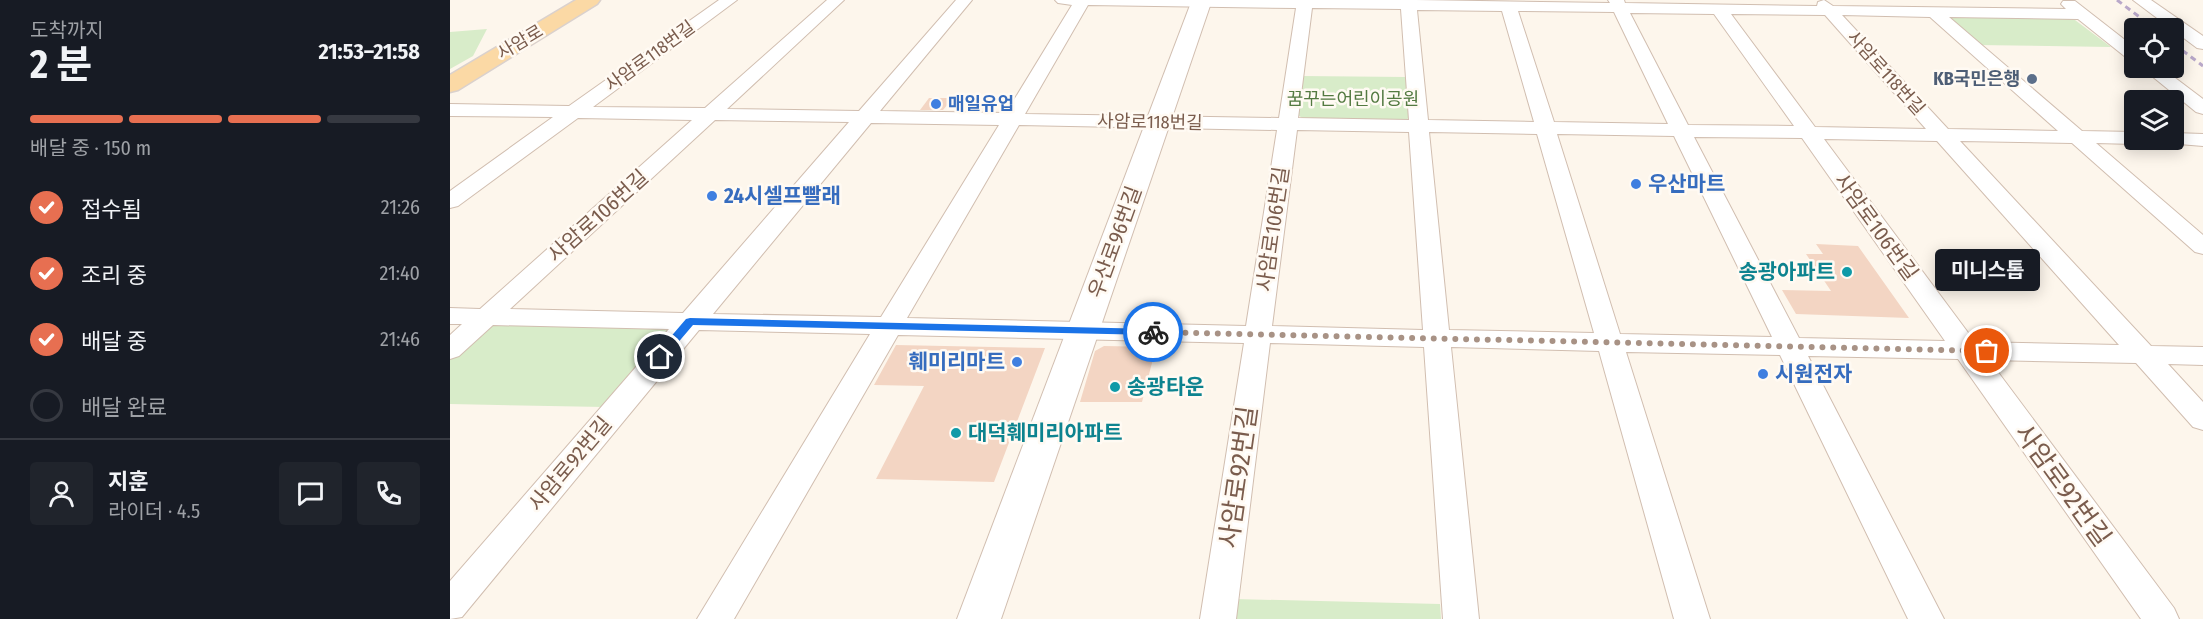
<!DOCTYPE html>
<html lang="ko">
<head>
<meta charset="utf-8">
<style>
  :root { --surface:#171b24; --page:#20242c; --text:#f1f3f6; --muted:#9ea1a6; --line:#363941; --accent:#e76f51 }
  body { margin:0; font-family:"Fira Sans Condensed","Noto Sans KR",sans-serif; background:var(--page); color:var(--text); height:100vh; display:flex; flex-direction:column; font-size:22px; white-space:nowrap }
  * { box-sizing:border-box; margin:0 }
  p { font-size:20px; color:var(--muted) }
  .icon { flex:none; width:33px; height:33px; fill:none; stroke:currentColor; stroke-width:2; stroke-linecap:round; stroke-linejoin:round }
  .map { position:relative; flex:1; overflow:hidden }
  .details { display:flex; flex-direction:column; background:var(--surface); width:450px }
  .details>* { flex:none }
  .controls { position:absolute; left:1674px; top:18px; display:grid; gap:12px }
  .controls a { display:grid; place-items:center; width:60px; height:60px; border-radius:6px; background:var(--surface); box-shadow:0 3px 15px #0003; font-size:30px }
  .pin { position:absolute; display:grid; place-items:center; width:51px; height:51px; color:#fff; margin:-26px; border:3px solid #fff; border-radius:50%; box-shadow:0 2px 6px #0007 }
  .courier { position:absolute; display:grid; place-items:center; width:60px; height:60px; margin:-30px; border:4px solid #1a73e8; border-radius:50%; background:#fff; color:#222; box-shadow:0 2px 8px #0007 }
  .bubble { position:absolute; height:42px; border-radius:6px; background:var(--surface); box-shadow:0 3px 15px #0003; font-size:20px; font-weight:700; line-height:42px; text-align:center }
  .summary em { font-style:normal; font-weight:700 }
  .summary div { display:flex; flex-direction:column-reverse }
  .summary { display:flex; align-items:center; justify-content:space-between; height:102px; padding:0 30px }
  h1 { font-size:39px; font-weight:700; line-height:45px }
  .bar { display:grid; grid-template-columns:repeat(4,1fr); gap:9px 6px; align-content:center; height:72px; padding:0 30px }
  .bar i { height:8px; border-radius:4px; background:var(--line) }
  .bar .active { background:var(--accent) }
  .bar p { grid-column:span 4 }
  .line { display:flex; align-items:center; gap:15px; padding:0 30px; border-top:2px solid var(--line) }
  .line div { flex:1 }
  .round { display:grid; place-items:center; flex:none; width:63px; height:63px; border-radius:6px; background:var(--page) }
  ol { padding:0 30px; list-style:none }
  li { display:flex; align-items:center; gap:18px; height:66px }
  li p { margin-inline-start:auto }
  li .icon { padding:6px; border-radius:50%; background:var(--accent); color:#fff; stroke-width:4 }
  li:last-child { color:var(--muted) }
  li i { width:33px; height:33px; border:3px solid var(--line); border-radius:50% }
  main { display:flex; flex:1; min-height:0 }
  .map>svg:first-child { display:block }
  .green { fill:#d8ecc9 }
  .building { fill:#f3d5c3 }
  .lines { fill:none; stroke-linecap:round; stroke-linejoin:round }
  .minor-casing { stroke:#d1beb0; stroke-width:2 }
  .tertiary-casing { stroke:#d1beb0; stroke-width:2 }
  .primary-casing { stroke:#dad1cd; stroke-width:3 }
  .minor { fill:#fff; fill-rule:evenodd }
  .tertiary { fill:#fff; fill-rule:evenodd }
  .primary { fill:#fbd9a5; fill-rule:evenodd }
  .rail { stroke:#b9a8c9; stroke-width:3; stroke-dasharray:6 4.5; stroke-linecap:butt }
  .route { fill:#1a73e8 }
  .done { stroke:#a89285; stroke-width:6; stroke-dasharray:0 10.8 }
  .service-dot { fill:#5c6f8a; stroke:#fffaf3; stroke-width:2 }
  .shop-dot { fill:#3f7fe0; stroke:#fffaf3; stroke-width:2 }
  .culture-dot { fill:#0f9aa8; stroke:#fffaf3; stroke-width:2 }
  .labels { text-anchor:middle; stroke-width:5; stroke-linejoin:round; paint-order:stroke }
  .far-street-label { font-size:18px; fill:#7a5c4d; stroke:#fffaf3 }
  .far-service-label { font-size:18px; font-weight:bold; fill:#4e5e75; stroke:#fffaf3; text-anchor:end }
  .far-park-label { font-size:18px; fill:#537a41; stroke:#fffaf3 }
  .far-shop-label { font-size:18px; font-weight:bold; fill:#366cbe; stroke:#fffaf3; text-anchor:start }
  .shop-label { font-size:21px; font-weight:bold; fill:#366cbe; stroke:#fffaf3; text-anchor:start }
  .street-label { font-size:21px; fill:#7a5c4d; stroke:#fffaf3 }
  .culture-label { font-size:21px; font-weight:bold; fill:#0d838f; stroke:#fffaf3; text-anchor:start }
  .near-street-label { font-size:26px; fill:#7a5c4d; stroke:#fffaf3 }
</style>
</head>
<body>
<main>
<section class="details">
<div class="summary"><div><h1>2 분</h1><p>도착까지</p></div><em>21:53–21:58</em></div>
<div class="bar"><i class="active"></i><i class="active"></i><i class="active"></i><i></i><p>배달 중 · 150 m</p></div>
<ol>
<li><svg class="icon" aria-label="check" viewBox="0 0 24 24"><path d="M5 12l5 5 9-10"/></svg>접수됨<p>21:26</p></li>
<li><svg class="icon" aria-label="check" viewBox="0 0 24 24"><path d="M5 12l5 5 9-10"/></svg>조리 중<p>21:40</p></li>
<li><svg class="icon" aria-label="check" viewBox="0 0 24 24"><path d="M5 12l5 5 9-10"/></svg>배달 중<p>21:46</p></li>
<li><i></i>배달 완료</li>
</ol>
<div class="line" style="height:108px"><a class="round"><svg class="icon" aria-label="person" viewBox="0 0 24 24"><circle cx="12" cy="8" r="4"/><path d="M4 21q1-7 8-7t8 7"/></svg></a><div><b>지훈</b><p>라이더 · 4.5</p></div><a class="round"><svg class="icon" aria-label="chat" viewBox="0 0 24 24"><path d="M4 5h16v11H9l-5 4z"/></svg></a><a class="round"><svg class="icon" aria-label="phone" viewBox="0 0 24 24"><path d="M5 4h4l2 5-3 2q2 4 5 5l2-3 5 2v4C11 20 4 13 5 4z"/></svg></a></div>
</section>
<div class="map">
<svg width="1753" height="619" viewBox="0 0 1753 619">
  <rect width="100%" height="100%" fill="#fdf6ec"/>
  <path class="green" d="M1500,15l111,2 14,3 36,27 -134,-2 -30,-26z
    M37,29l-14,27 -23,13v-37z
    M852,76l104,1 3,41 -8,4 -96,-2 -7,-5z
    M40,323l183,4 -69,80 -154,-3v-44z
    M784,599l206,5 1,15h-209z"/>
  <path class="building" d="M479,98h24l-10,12h-23z
    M1366,244l42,2 51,72 -113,-4 -14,-24 49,1 -25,-37h17z
    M446,345l149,3 -51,134 -118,-3 48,-93 -50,-1z
    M654,346l52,1 -14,55h-62l15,-51z"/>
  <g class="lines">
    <defs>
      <path id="minor" d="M269,0h18l-144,107 112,1 122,-108h17l-117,109 132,2 97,-111h16l-92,111 126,2 66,-108 -14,-2 -3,-3h361l194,3 -2,-3h16l1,3 192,3 1,-4 6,-2 9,6 233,3 -5,-5 2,-3h12l59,46v13l-6,-1 -50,-40 -129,-2 133,114 52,1v8h9l-9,4 -38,-1 107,92v19l-8,-2 -123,-109 -112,-2 191,205 52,1v18l-35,-1 35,38v28l-10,-3 -57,-64 -147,-3 185,248 5,11h-38l-183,-260 -150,-3 136,263h-36l-128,-264 -154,-3 84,267h-36l-75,-268 -148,-4 28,272h-36l-19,-272 -154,-4 -34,276h-36l44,-276 -346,-8 -164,284h-37l173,-285 -171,-4 -237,287 -12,2v-38l219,-252 -176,-4 -34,31 -9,3v-24l12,-11h-12v-16l30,1 212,-189 -114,-2 -120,88 -8,2v-17l103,-74 -103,-1v-12l119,2zM638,5l208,3 -17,110 -254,-4zM862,8l89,1 8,111 -111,-2zM967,10l85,1 32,111 -106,-2zM1068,11l96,1 54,112 -114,-2zM1180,13l84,1 80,112 -106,-1zM1281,14l94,1 101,114 -111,-2zM1392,15l88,2 128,114 -110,-2zM265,120l134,2 -166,191 -173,-4zM421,123l128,2 -118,192 -168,-3zM569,125l258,5 -31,196 -339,-8zM847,130l112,2 14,198 -151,-4zM979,132l108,2 57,199 -145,-3zM1107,134l117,2 98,201 -152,-3zM1244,137l108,1 143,203 -146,-3zM1374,139l113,2 182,204 -144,-3z
        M1683,0h18l52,36v13l-6,-1z
        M1692,68h20l41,31v15l-7,-2z
        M1724,133l29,1v12l-36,-3 -3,-3h10z"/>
      <path id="tertiary" d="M742,0h20l-211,619h-44z"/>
      <path id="primary" d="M126,0h24l-3,4 -139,86 -8,2v-17z"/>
    </defs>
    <use href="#minor" class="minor-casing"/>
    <use href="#tertiary" class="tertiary-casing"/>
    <use href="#primary" class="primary-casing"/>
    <use href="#minor" class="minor"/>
    <use href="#tertiary" class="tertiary"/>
    <use href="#primary" class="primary"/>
    <path class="rail" d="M1667,0l37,28
      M1724,44l29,22"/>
  </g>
  <path class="route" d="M240,318l463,11 5,3 -5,3 -460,-10 -29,34h-8v-5l30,-35z"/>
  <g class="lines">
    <path class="done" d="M703,332l834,19"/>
  </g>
  <circle class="service-dot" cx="1582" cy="79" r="6"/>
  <g class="shop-dot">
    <circle cx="486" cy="104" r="6"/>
    <circle cx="1186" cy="184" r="6"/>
    <circle cx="262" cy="196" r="6"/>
    <circle cx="567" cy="362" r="6"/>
    <circle cx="1313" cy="374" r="6"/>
  </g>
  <g class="culture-dot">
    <circle cx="1397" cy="272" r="6"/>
    <circle cx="665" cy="387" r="6"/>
    <circle cx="506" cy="433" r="6"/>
  </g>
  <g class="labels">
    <g class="far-street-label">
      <text transform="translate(70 42) rotate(-31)" y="6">사암로</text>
      <text transform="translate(200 56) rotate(-36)" y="6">사암로118번길</text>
      <text transform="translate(1436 73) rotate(48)" y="6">사암로118번길</text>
      <text transform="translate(700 122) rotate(1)" y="6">사암로118번길</text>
    </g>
    <g class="far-service-label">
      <text x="1570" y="85">KB국민은행</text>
    </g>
    <g class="far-park-label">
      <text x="903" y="105">꿈꾸는어린이공원</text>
    </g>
    <g class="far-shop-label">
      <text x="498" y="110">매일유업</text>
    </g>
    <g class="shop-label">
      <text x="1198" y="191">우산마트</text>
      <text x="274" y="203">24시셀프빨래</text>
      <text x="555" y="369" text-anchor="end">훼미리마트</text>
      <text x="1325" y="381">시원전자</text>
    </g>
    <g class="street-label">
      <text transform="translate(148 216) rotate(-42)" y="7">사암로106번길</text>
      <text transform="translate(1426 227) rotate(54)" y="7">사암로106번길</text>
      <text transform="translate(823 229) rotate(-82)" y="7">사암로106번길</text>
      <text transform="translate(665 242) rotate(-70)" y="7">우산로96번길</text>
      <text transform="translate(120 464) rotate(-50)" y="7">사암로92번길</text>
    </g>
    <g class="culture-label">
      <text x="1385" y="279" text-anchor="end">송광아파트</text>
      <text x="677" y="394">송광타운</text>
      <text x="518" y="440">대덕훼미리아파트</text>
    </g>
    <g class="near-street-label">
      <text transform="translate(788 477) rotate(-82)" y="9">사암로92번길</text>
      <text transform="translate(1613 485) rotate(54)" y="9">사암로92번길</text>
    </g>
  </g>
</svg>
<div class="controls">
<a><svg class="icon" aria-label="locate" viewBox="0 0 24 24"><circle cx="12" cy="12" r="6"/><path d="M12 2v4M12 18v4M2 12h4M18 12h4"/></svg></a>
<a><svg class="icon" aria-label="layers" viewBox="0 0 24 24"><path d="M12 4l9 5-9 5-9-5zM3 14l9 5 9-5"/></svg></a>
</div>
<div class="pin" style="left:1537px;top:351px;background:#ea580c"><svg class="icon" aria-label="bag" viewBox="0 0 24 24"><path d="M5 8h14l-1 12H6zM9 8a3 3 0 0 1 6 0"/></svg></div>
<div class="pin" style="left:210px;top:357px;background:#1f2937"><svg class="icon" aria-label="home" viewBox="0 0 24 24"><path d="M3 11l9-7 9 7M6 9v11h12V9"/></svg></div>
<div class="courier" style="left:703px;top:332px"><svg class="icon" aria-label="bike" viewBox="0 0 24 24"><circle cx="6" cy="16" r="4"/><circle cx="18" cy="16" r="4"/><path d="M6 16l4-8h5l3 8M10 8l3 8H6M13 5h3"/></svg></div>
<div class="bubble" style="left:1485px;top:249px;width:105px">미니스톱</div>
</div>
</main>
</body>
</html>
